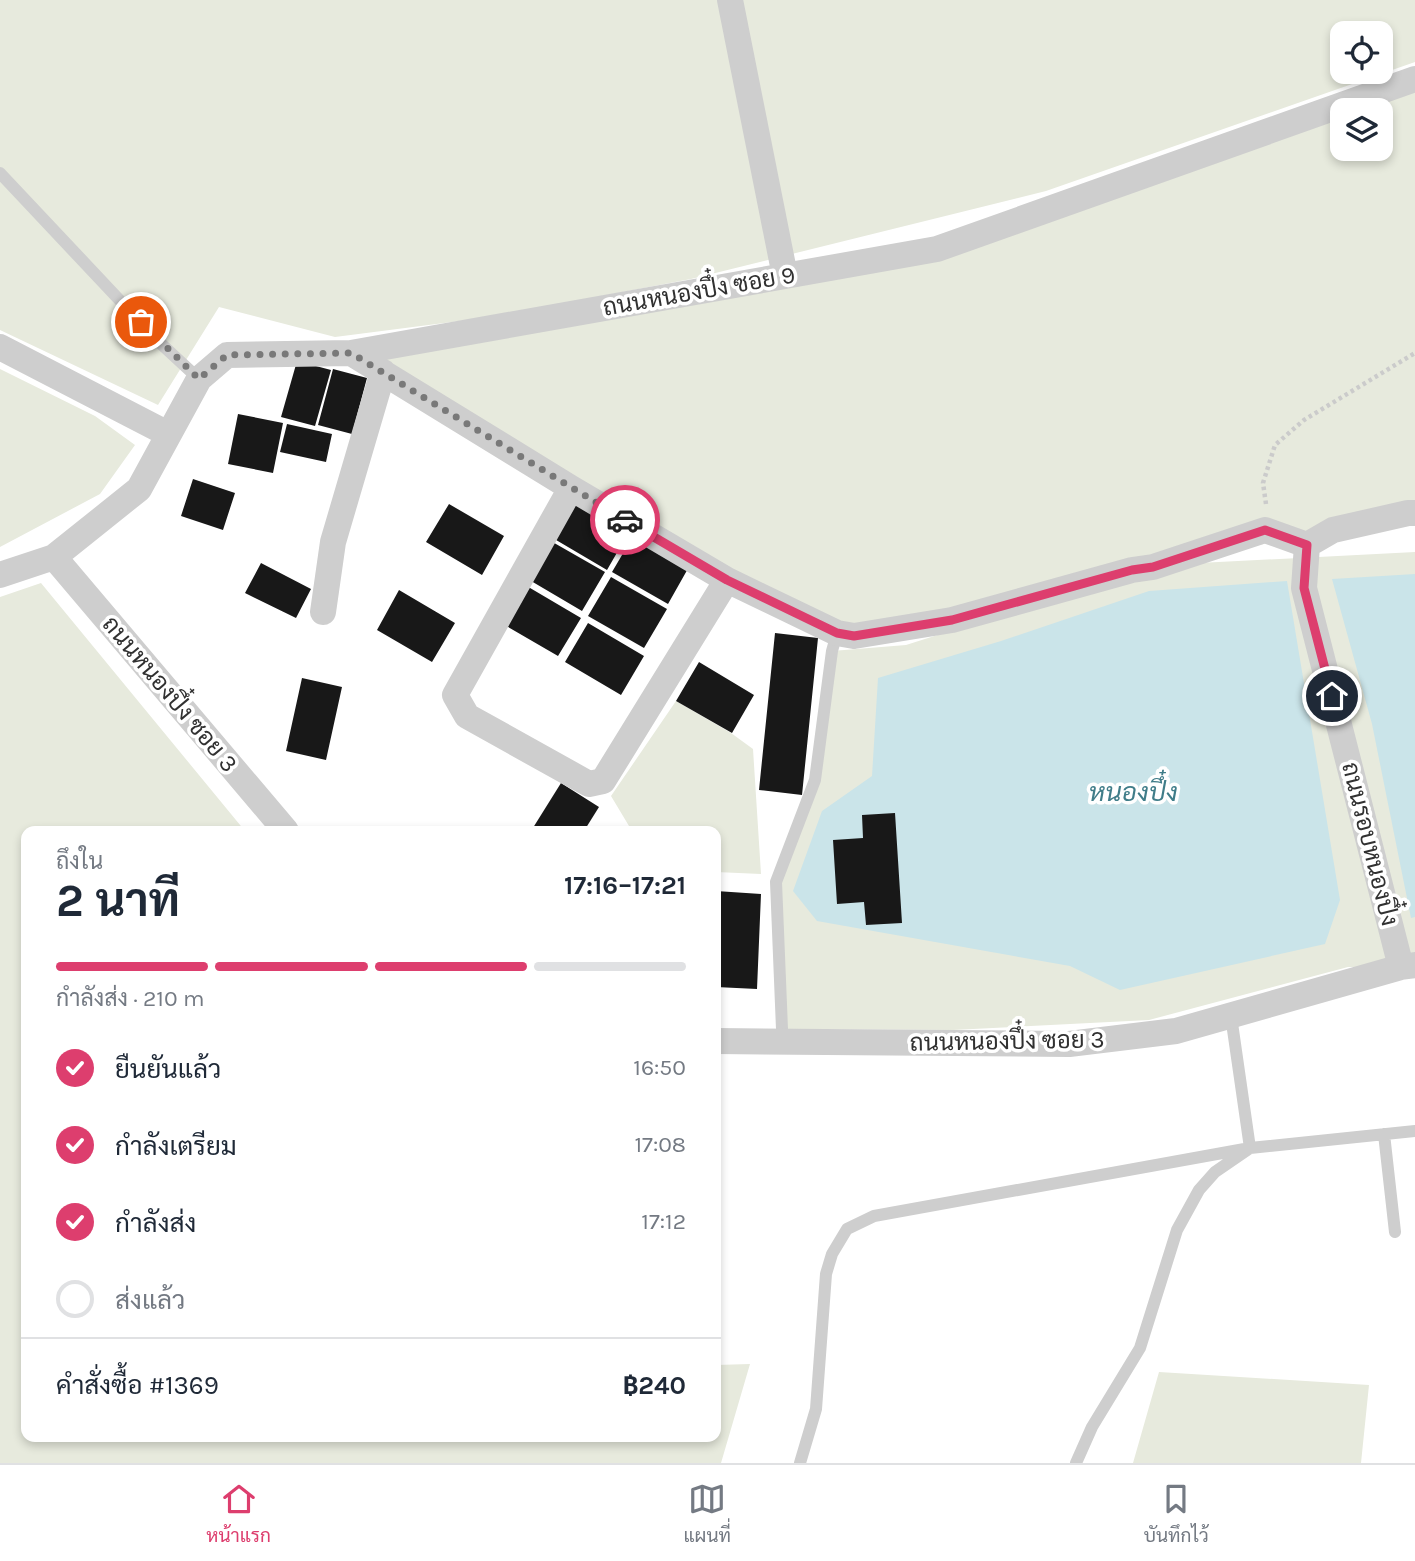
<!DOCTYPE html>
<html lang="th">
<head>
<meta charset="utf-8">
<style>
  :root { --surface:#fff; --page:#f6f6f7; --text:#1f2937; --muted:#747a83; --line:#e0e1e3; --accent:#dd3e6e }
  body { margin:0; font-family:Karla,Sarabun,sans-serif; background:var(--page); color:var(--text); height:100vh; display:flex; flex-direction:column; font-size:26px; white-space:nowrap }
  * { box-sizing:border-box; margin:0 }
  p { font-size:23px; color:var(--muted) }
  .icon { flex:none; width:38px; height:38px; fill:none; stroke:currentColor; stroke-width:2; stroke-linecap:round; stroke-linejoin:round }
  .map { position:relative; flex:1; overflow:hidden }
  .drawer { position:absolute; left:21px; top:826px; width:700px; height:616px; display:flex; flex-direction:column; background:var(--surface); border-radius:14px; box-shadow:0 4px 10px #0003 }
  .drawer>* { flex:none }
  .buttons { position:absolute; left:1330px; top:21px; display:grid; gap:14px }
  .buttons a { display:grid; place-items:center; width:63px; height:63px; border-radius:14px; background:var(--surface); box-shadow:0 4px 10px #0003; font-size:35px }
  .pin { position:absolute; display:grid; place-items:center; width:60px; height:60px; color:#fff; margin:-30px; border:4px solid #fff; border-radius:50%; box-shadow:0 2px 7px #0007 }
  .courier { position:absolute; display:grid; place-items:center; width:70px; height:70px; margin:-35px; border:5px solid #dd3e6e; border-radius:50%; background:#fff; color:#222; box-shadow:0 2px 9px #0007 }
  .overview em { font-style:normal; font-weight:700 }
  .overview div { display:flex; flex-direction:column-reverse }
  .overview { display:flex; align-items:center; justify-content:space-between; height:119px; padding:0 35px }
  h1 { font-size:46px; font-weight:700; line-height:52px }
  .bar { display:grid; grid-template-columns:repeat(4,1fr); gap:10px 7px; align-content:center; height:84px; padding:0 35px }
  .bar i { height:9px; border-radius:5px; background:var(--line) }
  .bar .active { background:var(--accent) }
  .bar p { grid-column:span 4 }
  .line { display:flex; align-items:center; gap:18px; padding:0 35px; border-top:2px solid var(--line) }
  .line div { flex:1 }
  ol { padding:0 35px; list-style:none }
  li { display:flex; align-items:center; gap:21px; height:77px }
  li p { margin-inline-start:auto }
  li .icon { padding:7px; border-radius:50%; background:var(--accent); color:#fff; stroke-width:4 }
  li:last-child { color:var(--muted) }
  li i { width:38px; height:38px; border:4px solid var(--line); border-radius:50% }
  .menu { display:flex; justify-content:space-around; align-items:center; height:98px; border-top:2px solid var(--line); background:var(--surface); font-size:19px; color:var(--muted) }
  .menu a { display:grid; justify-items:center; gap:4px }
  .menu .active { color:var(--accent) }
  .map>svg:first-child { display:block }
  .green { fill:#e7eadd; fill-rule:evenodd }
  .water { fill:#cae4e9 }
  .building { fill:#181818 }
  .lines { fill:none; stroke-linecap:round; stroke-linejoin:round }
  .path { stroke:#cbcbcb; stroke-width:4.5; stroke-dasharray:3.5 3.5; stroke-linecap:butt }
  .service { stroke:#cecece; stroke-width:12 }
  .minor { stroke:#cecece; stroke-width:26 }
  .done { stroke:#797979; stroke-width:7; stroke-dasharray:0 12.6 }
  .route { stroke:#dd3e6e; stroke-width:9 }
  .labels { text-anchor:middle; stroke-width:7; stroke-linejoin:round; paint-order:stroke }
  .street-label { font-size:24px; fill:#313131; stroke:#fff }
  .water-label { font-size:26px; font-style:italic; fill:#407d89; stroke:#fff }
</style>
</head>
<body>
<div class="map">
<svg width="1415" height="1463" viewBox="0 0 1415 1463">
  <rect width="100%" height="100%" fill="#fff"/>
  <path class="green" d="M0,0h1415v62l-369,129 -355,88 -200,38 -156,20 -116,-30 -61,98 -158,-75zM1342,33h39v39h-39z
    M1415,79v434l-255,52 255,-13v410l-14,5h-53l-199,53 -196,10 -171,-1 -6,-147 39,-102 17,-129 74,-6 237,-75 -306,63 -486,-280 586,-104zM1342,110h39v39h-39z
    M0,369l95,47 40,29 -35,49 -100,53z
    M41,583l204,248h-219v606h690v-72l34,-1 -29,99h-721v-866z
    M676,701l55,32 22,16 8,125 -45,-2v-41h-84l-21,-35z
    M1159,1372l210,13 -8,78h-228z"/>
  <path class="water" d="M1415,574v343l-4,1 -39,-194 -40,-145z
    M1287,581l53,319 -15,44 -205,46 -50,-24 -253,-45 -24,-30 29,-80 50,-35 6,-98 123,-37 148,-50z"/>
  <path class="building" d="M297,361l34,9 -16,56 -34,-9z
    M333,369l34,9 -15,56 -34,-9z
    M238,414l45,9 -10,50 -45,-9z
    M287,424l45,10 -6,28 -46,-10z
    M193,479l42,14 -12,37 -42,-14z
    M574,498l56,32 -23,40 -56,-33z
    M449,504l55,32 -22,39 -56,-33z
    M635,533l55,32 -22,39 -56,-32z
    M549,540l56,32 -23,39 -56,-33z
    M261,563l50,26 -15,29 -51,-25z
    M611,577l56,32 -23,39 -56,-32z
    M525,585l56,33 -23,38 -55,-32z
    M399,590l56,33 -23,39 -55,-32z
    M588,623l56,33 -23,39 -56,-33z
    M775,633l43,5 -16,157 -43,-5z
    M699,662l55,33 -22,38 -56,-32z
    M302,678l40,9 -16,73 -40,-9z
    M561,783l38,24 -15,24h-53z
    M895,813l7,110 -36,2 -2,-23 -27,2 -4,-64 30,-2 -1,-23z
    M716,891l45,3 -4,95 -41,-2z"/>
  <g class="lines">
    <path class="path" d="M1266,504l-3,-21 12,-38 29,-25 111,-67"/>
    <path class="service" d="M0,173l158,168 41,38
      M784,1043l-2,-14 -6,-147 39,-102 17,-129 5,-18
      M1384,1134l11,98
      M800,1463l16,-54 10,-135 6,-20 15,-25 27,-13 376,-68 165,-17
      M1076,1463l16,-36 48,-79 37,-118 22,-40 16,-18 35,-24 -19,-132"/>
    <path class="minor" d="M730,0l55,276
      M0,347l168,87
      M351,353l220,135 156,92 110,53 17,3 98,-16 180,-50 21,-3 112,-37 42,15
      M571,488l-116,207 12,21 122,68 14,-3 124,-201
      M54,557l232,274
      M0,575l54,-18 85,-68 60,-110 28,-24 124,-2 586,-104 478,-170
      M323,612l10,-70 50,-170
      M1401,967l-97,-379 3,-43 26,-15 75,-17h7
      M716,1041l353,3 107,-13 225,-64 14,-2"/>
  </g>
  <g class="lines">
    <path class="done" d="M141,322l58,57 28,-24 124,-2 274,167"/>
    <path class="route" d="M625,520l102,60 110,53 17,3 98,-16 180,-50 21,-3 112,-37 42,15 -3,43 28,108"/>
  </g>
  <g class="labels">
    <g class="street-label">
      <text transform="translate(699 291) rotate(-10)" y="8">ถนนหนองปึ๋ง ซอย 9</text>
      <text transform="translate(170 694) rotate(50)" y="8">ถนนหนองปึ๋ง ซอย 3</text>
      <text transform="translate(1370 844) rotate(76)" y="8">ถนนรอบหนองปึ๋ง</text>
      <text transform="translate(1007 1041) rotate(-1)" y="8">ถนนหนองปึ๋ง ซอย 3</text>
    </g>
    <g class="water-label">
      <text x="1133" y="801">หนองปึ๋ง</text>
    </g>
  </g>
</svg>
<div class="buttons">
<a><svg class="icon" aria-label="locate" viewBox="0 0 24 24"><circle cx="12" cy="12" r="6"/><path d="M12 2v4M12 18v4M2 12h4M18 12h4"/></svg></a>
<a><svg class="icon" aria-label="layers" viewBox="0 0 24 24"><path d="M12 4l9 5-9 5-9-5zM3 14l9 5 9-5"/></svg></a>
</div>
<div class="pin" style="left:141px;top:322px;background:#ea580c"><svg class="icon" aria-label="bag" viewBox="0 0 24 24"><path d="M5 8h14l-1 12H6zM9 8a3 3 0 0 1 6 0"/></svg></div>
<div class="pin" style="left:1332px;top:696px;background:#1f2937"><svg class="icon" aria-label="home" viewBox="0 0 24 24"><path d="M3 11l9-7 9 7M6 9v11h12V9"/></svg></div>
<div class="courier" style="left:625px;top:520px"><svg class="icon" aria-label="car" viewBox="0 0 24 24"><path d="M5 17H2v-5l4-1 3-4h7l3 4 3 1v5h-3M9 17h6M6 11h13"/><circle cx="7" cy="17" r="2"/><circle cx="17" cy="17" r="2"/></svg></div>
<section class="drawer">
<div class="overview"><div><h1>2 นาที</h1><p>ถึงใน</p></div><em>17:16–17:21</em></div>
<div class="bar"><i class="active"></i><i class="active"></i><i class="active"></i><i></i><p>กำลังส่ง · 210 m</p></div>
<ol>
<li><svg class="icon" aria-label="check" viewBox="0 0 24 24"><path d="M5 12l5 5 9-10"/></svg>ยืนยันแล้ว<p>16:50</p></li>
<li><svg class="icon" aria-label="check" viewBox="0 0 24 24"><path d="M5 12l5 5 9-10"/></svg>กำลังเตรียม<p>17:08</p></li>
<li><svg class="icon" aria-label="check" viewBox="0 0 24 24"><path d="M5 12l5 5 9-10"/></svg>กำลังส่ง<p>17:12</p></li>
<li><i></i>ส่งแล้ว</li>
</ol>
<div class="line" style="height:91px"><div>คำสั่งซื้อ #1369</div><b>฿240</b></div>
</section>
</div>
<nav class="menu">
<a class="active"><svg class="icon" aria-label="home" viewBox="0 0 24 24"><path d="M3 11l9-7 9 7M6 9v11h12V9"/></svg>หน้าแรก</a>
<a><svg class="icon" aria-label="map" viewBox="0 0 24 24"><path d="M3 6l6-2 6 2 6-2v14l-6 2-6-2-6 2zM9 4v14M15 6v14"/></svg>แผนที่</a>
<a><svg class="icon" aria-label="saved" viewBox="0 0 24 24"><path d="M7 4h10v16l-5-4-5 4z"/></svg>บันทึกไว้</a>
</nav>
</body>
</html>
